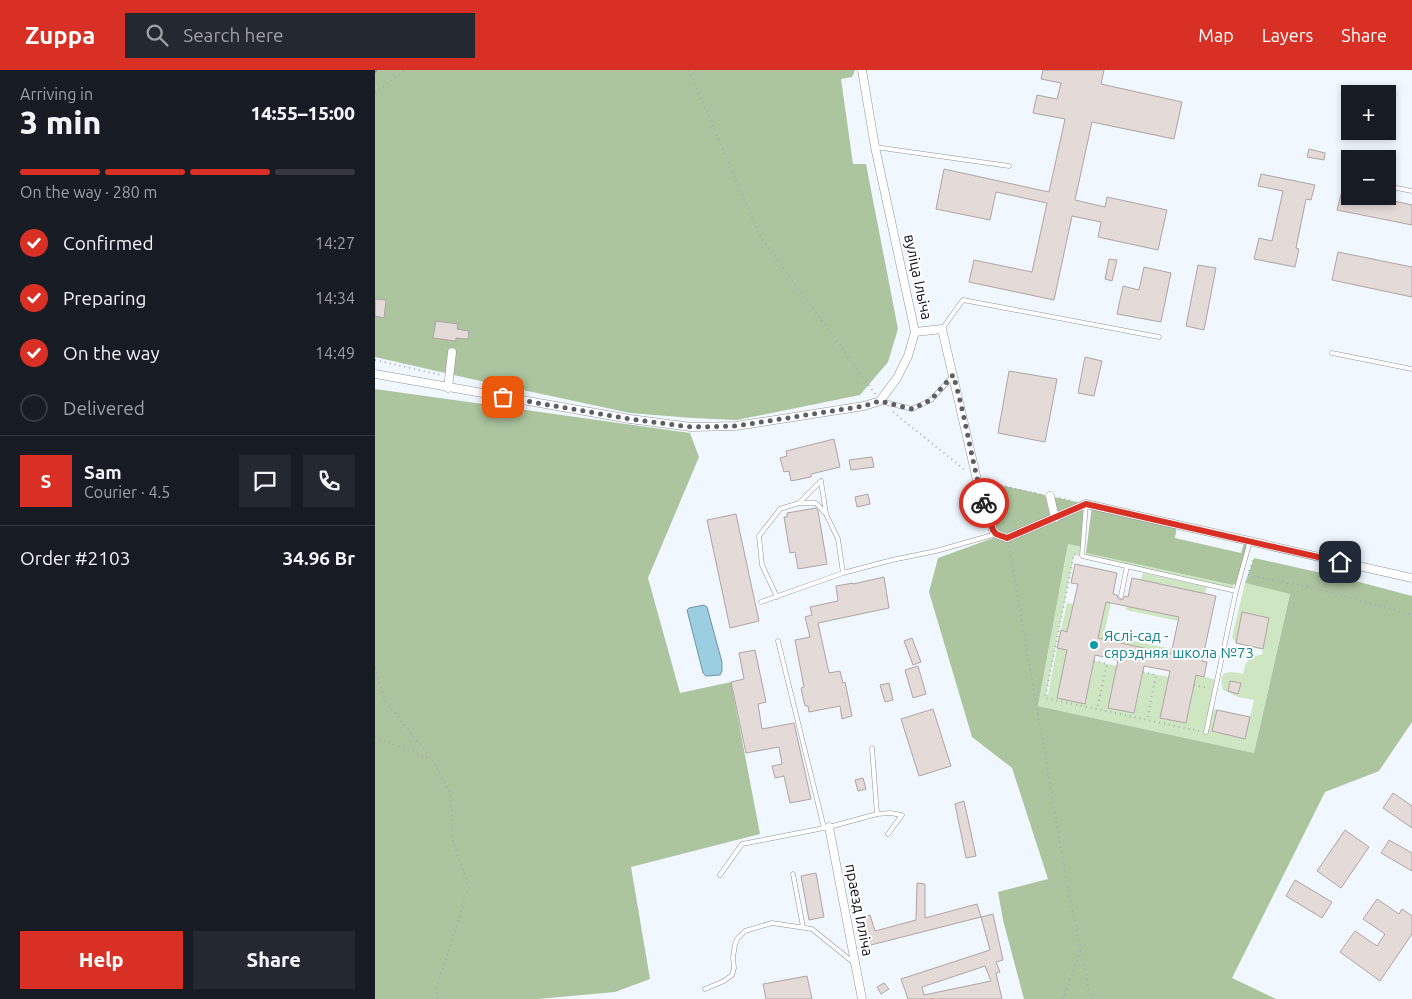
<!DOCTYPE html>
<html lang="en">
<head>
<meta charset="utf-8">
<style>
  :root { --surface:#171b24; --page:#242831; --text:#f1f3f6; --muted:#9ea1a6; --line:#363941; --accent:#d93025 }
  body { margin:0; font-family:Ubuntu,sans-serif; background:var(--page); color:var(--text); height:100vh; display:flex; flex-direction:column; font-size:19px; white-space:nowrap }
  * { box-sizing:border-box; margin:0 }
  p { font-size:16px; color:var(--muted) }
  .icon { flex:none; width:28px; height:28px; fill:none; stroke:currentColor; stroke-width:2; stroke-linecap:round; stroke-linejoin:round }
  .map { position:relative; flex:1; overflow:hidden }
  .sheet { display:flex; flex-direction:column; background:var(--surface); width:375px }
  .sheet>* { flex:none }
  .controls { position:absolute; left:966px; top:15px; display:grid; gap:10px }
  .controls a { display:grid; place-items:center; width:55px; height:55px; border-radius:0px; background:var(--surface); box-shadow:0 2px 8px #0003; font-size:25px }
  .pin { position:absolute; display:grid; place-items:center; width:42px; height:42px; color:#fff; margin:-21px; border-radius:10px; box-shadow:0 2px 8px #0006 }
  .courier { position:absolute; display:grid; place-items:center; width:50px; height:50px; margin:-25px; border:4px solid #d93025; border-radius:50%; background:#fff; color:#222; box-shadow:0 1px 6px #0007 }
  .summary em { font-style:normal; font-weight:800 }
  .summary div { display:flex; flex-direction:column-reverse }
  .summary { display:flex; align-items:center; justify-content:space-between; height:85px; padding:0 20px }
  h1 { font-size:32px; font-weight:800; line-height:38px }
  .bar { display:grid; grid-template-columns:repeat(4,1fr); gap:8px 5px; align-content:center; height:60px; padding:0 20px }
  .bar i { height:6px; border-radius:4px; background:var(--line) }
  .bar .current { background:var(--accent) }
  .bar p { grid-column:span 4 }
  .line { display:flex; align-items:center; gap:12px; padding:0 20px; border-top:1px solid var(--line) }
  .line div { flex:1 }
  .round { display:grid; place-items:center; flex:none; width:52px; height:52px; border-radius:0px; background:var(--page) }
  ol { padding:0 20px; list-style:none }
  li { display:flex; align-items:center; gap:15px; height:55px }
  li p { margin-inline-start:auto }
  li .icon { padding:5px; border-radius:50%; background:var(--accent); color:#fff; stroke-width:4 }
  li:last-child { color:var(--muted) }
  li i { width:28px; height:28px; border:2px solid var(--line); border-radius:50% }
  .primary-button { display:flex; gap:10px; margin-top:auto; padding:10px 20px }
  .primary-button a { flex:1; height:58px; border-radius:0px; background:var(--accent); color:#fff; font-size:20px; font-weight:800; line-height:58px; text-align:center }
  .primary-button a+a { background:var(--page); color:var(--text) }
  header { display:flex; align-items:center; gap:30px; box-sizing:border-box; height:70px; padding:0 25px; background:var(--accent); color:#fff }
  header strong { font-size:24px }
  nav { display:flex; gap:28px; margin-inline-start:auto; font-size:18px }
  .search { width:350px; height:45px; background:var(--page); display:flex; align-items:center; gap:12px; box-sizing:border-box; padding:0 18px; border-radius:0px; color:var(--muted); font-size:19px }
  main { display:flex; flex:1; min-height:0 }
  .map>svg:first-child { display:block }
  .green { fill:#cee7c2 }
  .forest { fill:#acc59f }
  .water { fill:#9ccee1; stroke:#7094a2 }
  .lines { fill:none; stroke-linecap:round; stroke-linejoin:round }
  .stream { stroke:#7094a2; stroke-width:3 }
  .building { fill:#e4dad8; stroke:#aea5a4; fill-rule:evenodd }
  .lane-casing { stroke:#8e9399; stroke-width:5 }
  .street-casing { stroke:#8e9399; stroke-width:9 }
  .path { stroke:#a6abb0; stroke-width:2; stroke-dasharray:1 4; stroke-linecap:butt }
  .lane { stroke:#fff; stroke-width:4 }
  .street { stroke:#fff; stroke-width:8 }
  .done { stroke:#5c5f63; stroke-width:5; stroke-dasharray:0 9 }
  .route { stroke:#d93025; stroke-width:6 }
  .culture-dot { fill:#0f9aa8; stroke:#fff; stroke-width:2 }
  .labels { text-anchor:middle; stroke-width:4; stroke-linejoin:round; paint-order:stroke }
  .street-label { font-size:15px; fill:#0b0d0f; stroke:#fff }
  .culture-label { font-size:15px; fill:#0d838f; stroke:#fff; text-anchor:start }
</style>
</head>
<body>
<header>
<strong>Zuppa</strong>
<div class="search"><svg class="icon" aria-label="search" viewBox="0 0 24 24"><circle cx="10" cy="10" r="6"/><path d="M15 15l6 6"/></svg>Search here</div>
<nav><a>Map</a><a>Layers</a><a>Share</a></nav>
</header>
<main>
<section class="sheet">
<div class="summary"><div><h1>3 min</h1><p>Arriving in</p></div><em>14:55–15:00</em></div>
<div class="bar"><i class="current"></i><i class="current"></i><i class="current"></i><i></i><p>On the way · 280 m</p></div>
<ol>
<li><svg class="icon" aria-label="check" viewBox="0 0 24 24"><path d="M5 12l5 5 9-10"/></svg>Confirmed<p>14:27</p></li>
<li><svg class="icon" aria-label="check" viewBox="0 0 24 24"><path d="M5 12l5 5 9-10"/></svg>Preparing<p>14:34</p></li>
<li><svg class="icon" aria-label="check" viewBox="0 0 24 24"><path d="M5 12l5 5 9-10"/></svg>On the way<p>14:49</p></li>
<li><i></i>Delivered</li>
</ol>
<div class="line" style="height:90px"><b class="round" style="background:var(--accent);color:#fff">S</b><div><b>Sam</b><p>Courier · 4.5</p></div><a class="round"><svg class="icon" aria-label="chat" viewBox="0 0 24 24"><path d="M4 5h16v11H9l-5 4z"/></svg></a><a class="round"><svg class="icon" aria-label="phone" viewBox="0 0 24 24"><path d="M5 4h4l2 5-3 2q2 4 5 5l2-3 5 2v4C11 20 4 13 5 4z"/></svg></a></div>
<div class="line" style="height:65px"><div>Order #2103</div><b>34.96 Br</b></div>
<div class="primary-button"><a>Help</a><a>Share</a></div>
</section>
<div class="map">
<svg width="1037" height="929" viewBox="0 0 1037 929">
  <rect width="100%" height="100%" fill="#f1f7fe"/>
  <path class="green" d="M693,474l15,3 -1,9 -8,-1 -28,140h2l9,-47 10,2 18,54 9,-43 23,5 -9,42 26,5 9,-41 26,5 -9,41 26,5 10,-48 21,5 -6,29 6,1 -5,21 33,7 9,-38 -16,-3 -15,-7c-6,-20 5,-19 20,-16l2,-9 5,-7 12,-4 1,-5 -27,-6 -4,-6 13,-54 45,10 -36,160 -216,-47z
    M711,483l147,32 -1,5 -146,-33z
    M768,503l64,14 -2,7 -64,-14z
    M731,532l5,1 -8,36 -5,-1z
    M692,533l6,1 -6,28 -6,-2z
    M752,536l52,11 -1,4 -52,-11z
    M744,568l53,11 -1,5 -53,-12z"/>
  <path class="forest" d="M1,0h479l-3,7 -11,2 12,85h13l32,165 -10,33 -28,33 -123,25 -45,-2 -62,-5 -163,-35 -92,-21v-286z
    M0,319l315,44 9,24 -51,121 32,115 51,-11 29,152 -129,33 19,112 -35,13 -77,7h-163z
    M602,410l68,15 6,24 -44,19 -11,-4z
    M675,426l36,8 -28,10z
    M717,436l85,19 -2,13 66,15 4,-13 5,1 -11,41 -6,3 -147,-32z
    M711,439l-3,38 -15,-3 -30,162 216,47 36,-159 -45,-11 9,-25 94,21 64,17v126l-33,49 -54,21 -93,186 44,21h-252l-21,-79 -5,-28 50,-13 -36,-111 -40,-31 -43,-145 9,-34 58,-21 26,-3z"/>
  <path class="water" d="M329,535l3,2 15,55v9l-2,4 -14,1 -3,-3 -16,-63 2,-2z"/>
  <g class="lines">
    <path class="stream" d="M0,1l1,-1"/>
  </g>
  <path class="building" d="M668,0h61l-3,14 81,18 -8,37 -82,-17 -17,78 30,7 2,-10 60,13 -9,40 -60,-13 3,-15 -29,-6 -18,84 -85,-18 5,-22 58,12 15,-69 -51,-11 -6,28 -54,-11 8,-40 105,23 16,-73 -32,-6 4,-18 20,4 4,-16 -20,-4z
    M934,79l16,4 -1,7 -17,-3z
    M886,104l54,11 -4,15 -5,-1 -10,49 3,1 -4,18 -41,-8 5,-21 13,3 11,-50 -25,-5z
    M967,121l8,1v4h21l41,9v20l-75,-15z
    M963,182l74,15v30l-80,-17z
    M734,189l8,1 -5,21 -7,-2z
    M823,195l18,3 -12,62 -18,-4z
    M769,197l27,6 -10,49 -44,-8 6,-28 16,4z
    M0,229l11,1 -2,18 -9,-2z
    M61,251l22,3 -1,5 12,2 -1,8 -12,-1v3l-23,-3z
    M710,287l17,4 -8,35 -16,-3z
    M634,301l48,8 -12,63 -47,-9z
    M459,369l6,28 -29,7v3l-20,4 -2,-10 -5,1 -4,-14 7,-2 -1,-5z
    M497,387l2,10 -23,3 -2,-10z
    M493,424l2,10 -13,3 -2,-10z
    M441,438l2,3 9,53 -29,5 -3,-17 -5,1 -6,-36h3v-4z
    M361,444l23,107 -29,7 -23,-108z
    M700,494l42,9 -4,21 4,1 1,3 2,2 3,-1 2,-3 3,1 4,-19 84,18 -14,65 5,1 -3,15 -8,-2 -10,48 -26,-5 10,-47 -26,-5 -10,47 -26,-5 10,-48 -23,-5 -10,49 -28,-6 10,-48 -10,-2 4,-18 6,2 11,-48 -7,-1zM731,532l73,15 -8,37 -73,-16z
    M509,507l5,31 -71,15 11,50 11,-2 3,12 2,-1 7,34 -10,3 -2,-13 -31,6 -1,-6h-3l-4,-18 3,-1 -9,-47 15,-3 -5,-20 7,-2 -2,-8 28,-6 -2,-15 17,-3v1z
    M867,542l27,6 -6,31 -27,-6z
    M537,568l9,24 -8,3 -9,-24z
    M380,580l11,52 -8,2 4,25 32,-6 17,76 -21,4 -6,-27 -9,2 -3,-12 10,-2 -3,-17 -33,6 -15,-71 13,-3 -5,-26z
    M543,596l8,28 -13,4 -8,-28z
    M855,611l11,2 -3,11 -10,-3z
    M514,613l4,17 -8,2 -5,-17z
    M558,639l18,57 -32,10 -18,-57z
    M842,640l33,7 -5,22 -33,-8z
    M488,708l3,11 -8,2 -3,-11z
    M1018,723l19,13v22l-29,-20z
    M589,731l12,55 -10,2 -11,-54z
    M970,760l24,17 -28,41 -24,-17z
    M1014,770l23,13v18l-31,-18z
    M441,803l8,44 -15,3 -8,-44z
    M920,810l37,22 -10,16 -36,-22z
    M542,813l8,1v34l52,-14 4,13 -114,29 -6,-28 9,-3 5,16 41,-11z
    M1002,829l22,15 3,-5 10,7v18l-32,47 -40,-29 15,-21 22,15 8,-12 -22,-15z
    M618,844l10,46 -7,2 4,10 -4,1 6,26h-94l-7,-20 89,-29 -9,-33zM610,896l6,15 -67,14 -2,-8z
    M432,906l5,23h-46l-3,-15z
    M509,913l5,6 -8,5 -4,-7z"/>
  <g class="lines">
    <defs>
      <path id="lane" d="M500,77l134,19
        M969,108l6,1
        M1012,116l25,5
        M567,259l21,-29 196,37
        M957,283l80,16
        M505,331l32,8 19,-9 21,-23
        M424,433l22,-22 5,33
        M711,434l-4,52 154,35 14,-50
        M746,526l6,-30
        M402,527l-15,-32 -3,-29 21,-27 19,-6h17l10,11 12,25 5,34
        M386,532l82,-29 49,-13 44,-9 60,-17
        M403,571l46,187
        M831,662l30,-141
        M502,744l13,-1 12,2 -14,19
        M418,804l10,53
        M345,805l22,-31 87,-17 48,-13 -5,-66
        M330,919l19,-8 8,-6 2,-7 -1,-11 2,-12 2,-6 8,-8 27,-8 40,6 42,34"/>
      <path id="street" d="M487,0l13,77 40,185 27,-3 35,151 16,50 3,4 11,4 79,-34 326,74
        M0,304l255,45 61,8 45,-1 128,-20 16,-5 17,-23 11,-22 7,-24
        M73,318l4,-36
        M675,426l5,22
        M454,757l33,172"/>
    </defs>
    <use href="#lane" class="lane-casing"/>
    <use href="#street" class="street-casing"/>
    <path class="path" d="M314,0l71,166 116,159
      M0,23l30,-23
      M0,290l66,15
      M518,342l72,58
      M611,412l57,13
      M684,428l13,3
      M634,476l58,337 24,116
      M700,485l-1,-1 -29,144 154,33
      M874,501l5,-13
      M873,505l70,14 94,26
      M719,591l13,3 -10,45
      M0,598l10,33 47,58 19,36 2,47 16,45 -33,103 1,9
      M768,602l13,3 -9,45
      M819,615l15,3
      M0,667l54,21
      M688,929l18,-50"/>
    <use href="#lane" class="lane"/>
    <use href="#street" class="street"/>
  </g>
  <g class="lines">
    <path class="done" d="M128,327l127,22 61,8 45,-1 128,-20 16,-5 32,8 19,-9 22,-25c13,42 18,86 31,128"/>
    <path class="route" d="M609,433l9,27 3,4 11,4 79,-34 254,58"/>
  </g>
  <circle class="culture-dot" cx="719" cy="575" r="5"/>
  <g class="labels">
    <g class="street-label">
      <text transform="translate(543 207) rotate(78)" y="5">вуліца Ільіча</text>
      <text transform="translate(484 840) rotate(79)" y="5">праезд Ілліча</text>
    </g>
    <g class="culture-label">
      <text x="729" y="571">Яслі-сад -<tspan x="729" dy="17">сярэдняя школа №73</tspan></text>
    </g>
  </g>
</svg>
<div class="controls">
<a>+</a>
<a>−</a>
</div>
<div class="pin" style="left:128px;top:327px;background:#ea580c"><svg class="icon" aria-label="bag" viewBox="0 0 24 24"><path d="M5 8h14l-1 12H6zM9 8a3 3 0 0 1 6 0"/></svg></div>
<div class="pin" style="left:965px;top:492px;background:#1f2937"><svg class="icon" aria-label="home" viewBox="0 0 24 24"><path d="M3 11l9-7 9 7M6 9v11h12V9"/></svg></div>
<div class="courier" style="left:609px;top:433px"><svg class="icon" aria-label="bike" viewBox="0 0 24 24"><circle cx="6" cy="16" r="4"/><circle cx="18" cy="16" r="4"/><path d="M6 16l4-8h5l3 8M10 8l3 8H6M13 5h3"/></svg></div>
</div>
</main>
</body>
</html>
